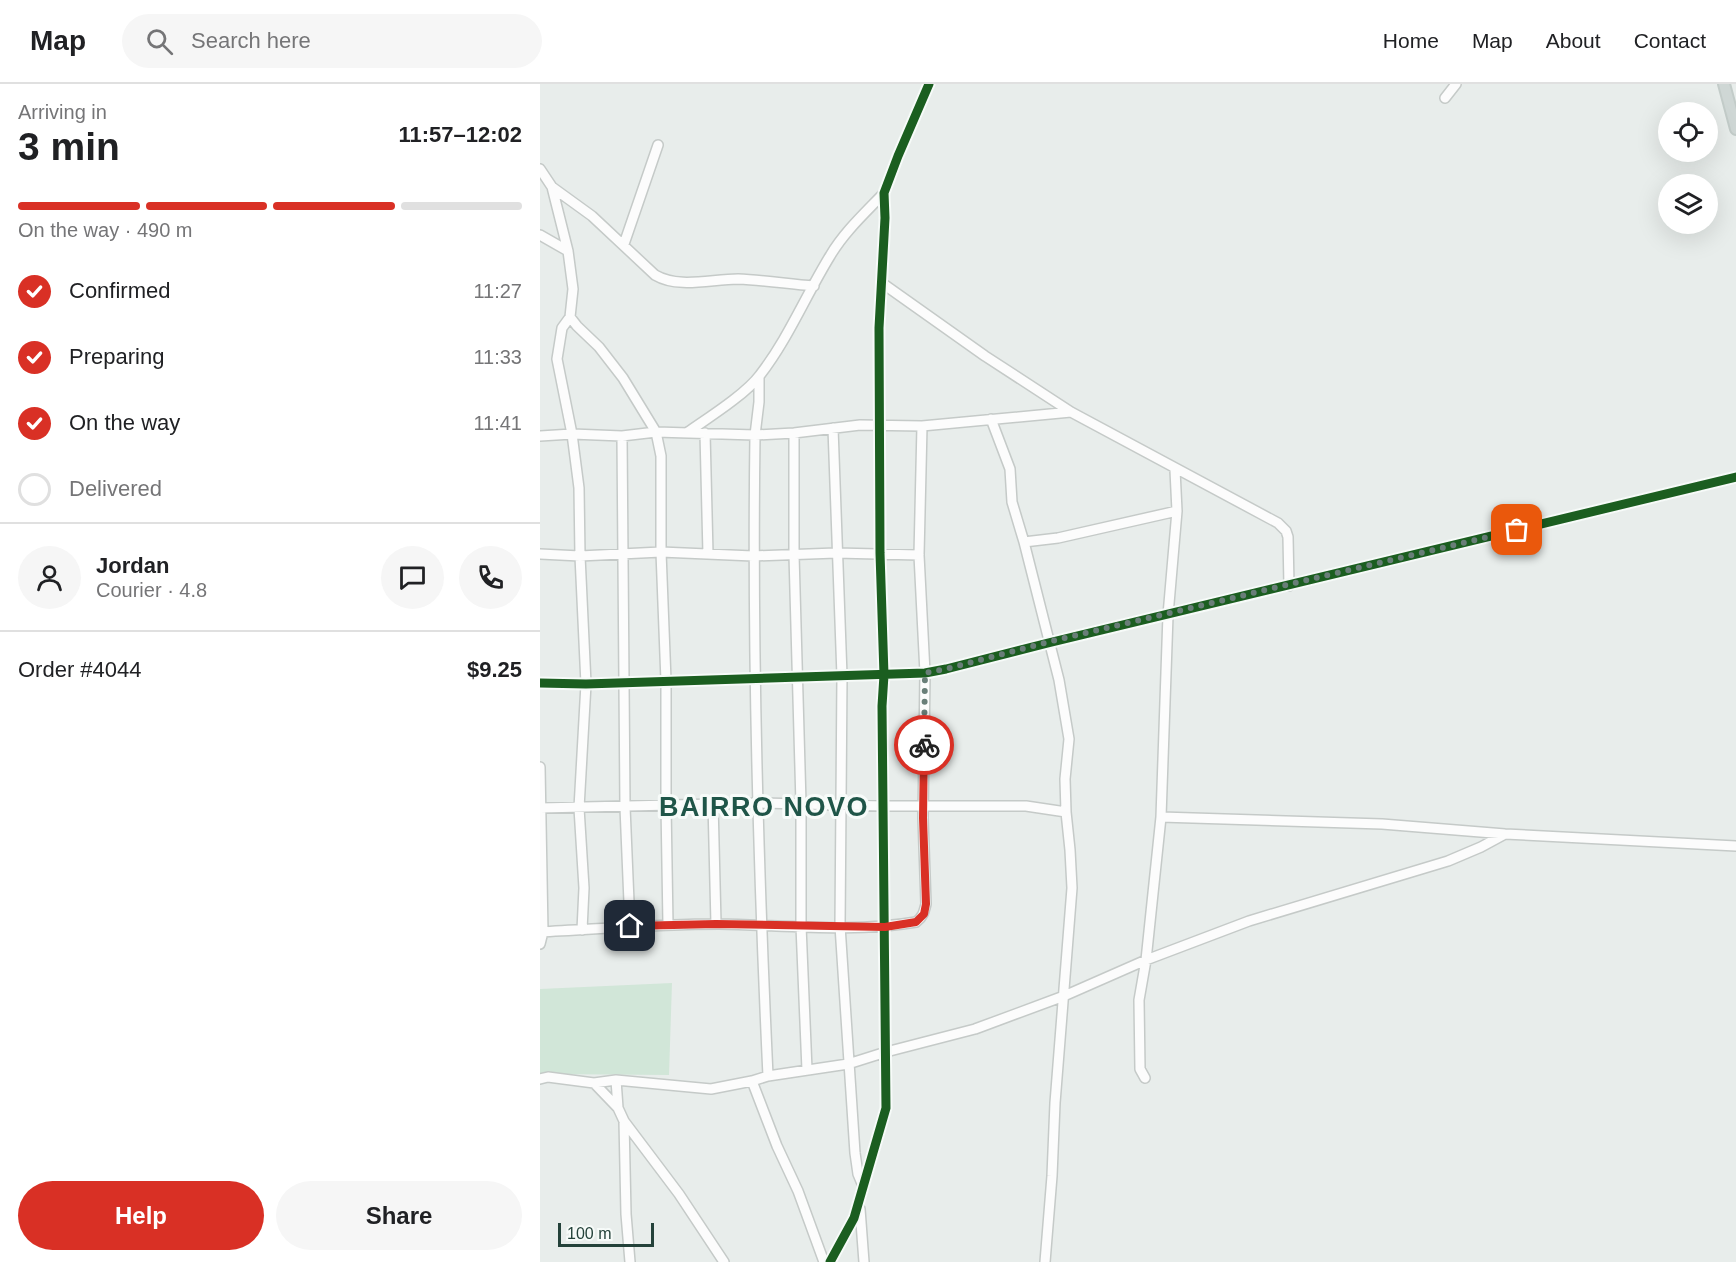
<!DOCTYPE html>
<html lang="en">
<head>
<meta charset="utf-8">
<style>
  :root { --surface:#fff; --page:#f6f6f6; --text:#202124; --muted:#757577; --line:#e0e0e0; --accent:#d93025 }
  body { margin:0; font-family:Helvetica,sans-serif; background:var(--page); color:var(--text); height:100vh; display:flex; flex-direction:column; font-size:22px; white-space:nowrap }
  * { box-sizing:border-box; margin:0 }
  p { font-size:20px; color:var(--muted) }
  .icon { flex:none; width:33px; height:33px; fill:none; stroke:currentColor; stroke-width:2; stroke-linecap:round; stroke-linejoin:round }
  .map { position:relative; flex:1; overflow:hidden }
  .sheet { display:flex; flex-direction:column; background:var(--surface); width:540px }
  .sheet>* { flex:none }
  .controls { position:absolute; left:1118px; top:18px; display:grid; gap:12px }
  .controls a { display:grid; place-items:center; width:60px; height:60px; border-radius:50%; background:var(--surface); box-shadow:0 6px 24px #0002; font-size:30px }
  .scale { position:absolute; left:18px; bottom:15px; width:96px; box-sizing:border-box; padding-left:6px; border:3px solid #24423a; border-top:0; font-size:16px; line-height:21px; white-space:nowrap; color:#24423a; -webkit-text-stroke:4px #f7fbf9; paint-order:stroke }
  .pin { position:absolute; display:grid; place-items:center; width:51px; height:51px; color:#fff; margin:-26px; border-radius:12px; box-shadow:0 3px 9px #0006 }
  .courier { position:absolute; display:grid; place-items:center; width:60px; height:60px; margin:-30px; border:4px solid #d93025; border-radius:50%; background:#fff; color:#222; box-shadow:0 2px 8px #0007 }
  .headline em { font-style:normal; font-weight:700 }
  .headline div { display:flex; flex-direction:column-reverse }
  .headline { display:flex; align-items:center; justify-content:space-between; height:102px; padding:0 18px }
  h1 { font-size:39px; font-weight:700; line-height:45px }
  .bar { display:grid; grid-template-columns:repeat(4,1fr); gap:9px 6px; align-content:center; height:72px; padding:0 18px }
  .bar i { height:8px; border-radius:4px; background:var(--line) }
  .bar .current { background:var(--accent) }
  .bar p { grid-column:span 4 }
  .line { display:flex; align-items:center; gap:15px; padding:0 18px; border-top:2px solid var(--line) }
  .line div { flex:1 }
  .round { display:grid; place-items:center; flex:none; width:63px; height:63px; border-radius:32px; background:var(--page) }
  ol { padding:0 18px; list-style:none }
  li { display:flex; align-items:center; gap:18px; height:66px }
  li p { margin-inline-start:auto }
  li .icon { padding:6px; border-radius:50%; background:var(--accent); color:#fff; stroke-width:4 }
  li:last-child { color:var(--muted) }
  li i { width:33px; height:33px; border:3px solid var(--line); border-radius:50% }
  .button { display:flex; gap:12px; margin-top:auto; padding:12px 18px }
  .button a { flex:1; height:69px; border-radius:36px; background:var(--accent); color:#fff; font-size:24px; font-weight:700; line-height:69px; text-align:center }
  .button a+a { background:var(--page); color:var(--text) }
  header { display:flex; align-items:center; gap:36px; box-sizing:border-box; height:84px; padding:0 30px; background:var(--surface); border-bottom:2px solid var(--line) }
  header strong { font-size:28px }
  nav { display:flex; gap:33px; margin-inline-start:auto; font-size:21px }
  .search { width:420px; height:54px; background:var(--page); display:flex; align-items:center; gap:15px; box-sizing:border-box; padding:0 21px; border-radius:33px; color:var(--muted); font-size:22px }
  main { display:flex; flex:1; min-height:0 }
  .map>svg:first-child { display:block }
  .green { fill:#d1e6d8 }
  .lines { fill:none; stroke-linecap:round; stroke-linejoin:round }
  .minor-casing { stroke:#c5cac8; stroke-width:12 }
  .major-casing { stroke:#c3ccc9; stroke-width:14 }
  .minor { stroke:#fcfcfc; stroke-width:9 }
  .major { stroke:#cfd7d5; stroke-width:10 }
  .cycleway-casing { stroke:#f7fbf9; stroke-width:13 }
  .cycleway { stroke:#1b5e20; stroke-width:9 }
  .done { stroke:#697e78; stroke-width:6; stroke-dasharray:0 10.8 }
  .route { stroke:#d93025; stroke-width:8 }
  .labels { text-anchor:middle; stroke-width:6; stroke-linejoin:round; paint-order:stroke }
  .district-label { font-size:27px; font-weight:bold; letter-spacing:1.5px; fill:#1f5548; stroke:#f7fbf9 }
</style>
</head>
<body>
<header>
<strong>Map</strong>
<div class="search"><svg class="icon" aria-label="search" viewBox="0 0 24 24"><circle cx="10" cy="10" r="6"/><path d="M15 15l6 6"/></svg>Search here</div>
<nav><a>Home</a><a>Map</a><a>About</a><a>Contact</a></nav>
</header>
<main>
<section class="sheet">
<div class="headline"><div><h1>3 min</h1><p>Arriving in</p></div><em>11:57–12:02</em></div>
<div class="bar"><i class="current"></i><i class="current"></i><i class="current"></i><i></i><p>On the way · 490 m</p></div>
<ol>
<li><svg class="icon" aria-label="check" viewBox="0 0 24 24"><path d="M5 12l5 5 9-10"/></svg>Confirmed<p>11:27</p></li>
<li><svg class="icon" aria-label="check" viewBox="0 0 24 24"><path d="M5 12l5 5 9-10"/></svg>Preparing<p>11:33</p></li>
<li><svg class="icon" aria-label="check" viewBox="0 0 24 24"><path d="M5 12l5 5 9-10"/></svg>On the way<p>11:41</p></li>
<li><i></i>Delivered</li>
</ol>
<div class="line" style="height:108px"><a class="round"><svg class="icon" aria-label="person" viewBox="0 0 24 24"><circle cx="12" cy="8" r="4"/><path d="M4 21q1-7 8-7t8 7"/></svg></a><div><b>Jordan</b><p>Courier · 4.8</p></div><a class="round"><svg class="icon" aria-label="chat" viewBox="0 0 24 24"><path d="M4 5h16v11H9l-5 4z"/></svg></a><a class="round"><svg class="icon" aria-label="phone" viewBox="0 0 24 24"><path d="M5 4h4l2 5-3 2q2 4 5 5l2-3 5 2v4C11 20 4 13 5 4z"/></svg></a></div>
<div class="line" style="height:78px"><div>Order #4044</div><b>$9.25</b></div>
<div class="button"><a>Help</a><a>Share</a></div>
</section>
<div class="map">
<svg width="1196" height="1178" viewBox="0 0 1196 1178">
  <rect width="100%" height="100%" fill="#e8edeb"/>
  <path class="green" d="M132,899l-3,92 -129,-1v-85z"/>
  <g class="lines">
    <defs>
      <path id="minor" d="M905,14l11,-14
        M0,85l12,18 16,64 5,38 -3,28 7,9 22,21 24,31 33,54 5,24v96l5,129v124l2,120
        M12,103l40,29 63,59c24,14 56,4 83,4 26,1 50,5 76,7
        M0,151l28,16
        M84,160l34,-99
        M342,199l103,73 86,56 207,111 8,8 2,6 1,49
        M30,233l-8,11 -5,31 15,75 7,54 1,68 6,128 -7,124 5,80 -2,42
        M219,293v25l-4,33c-3,213 3,427 13,641
        M451,335l19,50 2,33 12,40 35,138 10,59 -4,40 1,33 4,38 2,38 -17,215 -3,73 -7,86
        M293,344l9,248 -2,250 15,227 3,21 5,12
        M148,348c20,-14 58,-38 72,-57 28,-36 46,-80 70,-119 14,-24 35,-43 54,-63
        M165,349l3,121
        M254,349v122l7,249v122l6,144
        M0,352l32,-2 50,2 34,-4 99,3 39,-2 66,-8 62,1 149,-14
        M82,352l3,371 5,119
        M484,458l34,-4 119,-27
        M0,470l40,2 81,-4 92,4 83,-3 83,2
        M0,599l46,1 339,-11 21,-4 102,-26 688,-166
        M0,683l3,165 -3,12
        M173,719l3,121
        M0,724l219,-5 124,3h143l40,6
        M621,733l221,7 123,10 231,12
        M0,848c60,-3 119,-8 179,-8 65,1 133,9 197,-2 7,-5 8,-10 10,-18l-3,-86 2,-145 -6,-118 3,-129
        M605,994l-5,-9 -1,-69 7,-40 15,-143 7,-202 9,-104 -2,-41
        M0,995l8,-2 46,6 22,-3 95,9 41,-8 16,-5 80,-12 38,-12 89,-23 89,-33 82,-36 103,-39 199,-60 33,-14 24,-13
        M76,996l2,28
        M212,997l25,65 21,45 26,71
        M54,999l24,25 6,13 55,73 45,68
        M84,1037l2,93 4,48
        M320,1125l4,53
        M290,1178l24,-44 32,-110 -4,-402 2,-31 -4,-122 -1,-225 6,-110 -1,-25 14,-37 31,-72"/>
      <path id="major" d="M1184,0l12,45"/>
    </defs>
    <use href="#minor" class="minor-casing"/>
    <use href="#major" class="major-casing"/>
    <use href="#minor" class="minor"/>
    <use href="#major" class="major"/>
    <defs>
      <path id="cycleway" d="M0,599l46,1 339,-11 21,-4 102,-26 688,-166
        M290,1178l24,-44 32,-110 -4,-402 2,-31 -4,-122 -1,-225 6,-110 -1,-25 14,-37 31,-72"/>
    </defs>
    <use href="#cycleway" class="cycleway-casing"/>
    <use href="#cycleway" class="cycleway"/>
  </g>
  <g class="lines">
    <path class="done" d="M384,661l1,-72 21,-4 102,-27 469,-112"/>
    <path class="route" d="M90,842l86,-2 169,3 31,-5 8,-8 2,-10 -3,-86 1,-73"/>
  </g>
  <g class="labels">
    <g class="district-label">
      <text x="224" y="732">BAIRRO NOVO</text>
    </g>
  </g>
</svg>
<div class="controls">
<a><svg class="icon" aria-label="locate" viewBox="0 0 24 24"><circle cx="12" cy="12" r="6"/><path d="M12 2v4M12 18v4M2 12h4M18 12h4"/></svg></a>
<a><svg class="icon" aria-label="layers" viewBox="0 0 24 24"><path d="M12 4l9 5-9 5-9-5zM3 14l9 5 9-5"/></svg></a>
</div>
<div class="scale">100 m</div>
<div class="pin" style="left:977px;top:446px;background:#ea580c"><svg class="icon" aria-label="bag" viewBox="0 0 24 24"><path d="M5 8h14l-1 12H6zM9 8a3 3 0 0 1 6 0"/></svg></div>
<div class="pin" style="left:90px;top:842px;background:#1f2937"><svg class="icon" aria-label="home" viewBox="0 0 24 24"><path d="M3 11l9-7 9 7M6 9v11h12V9"/></svg></div>
<div class="courier" style="left:384px;top:661px"><svg class="icon" aria-label="bike" viewBox="0 0 24 24"><circle cx="6" cy="16" r="4"/><circle cx="18" cy="16" r="4"/><path d="M6 16l4-8h5l3 8M10 8l3 8H6M13 5h3"/></svg></div>
</div>
</main>
</body>
</html>
